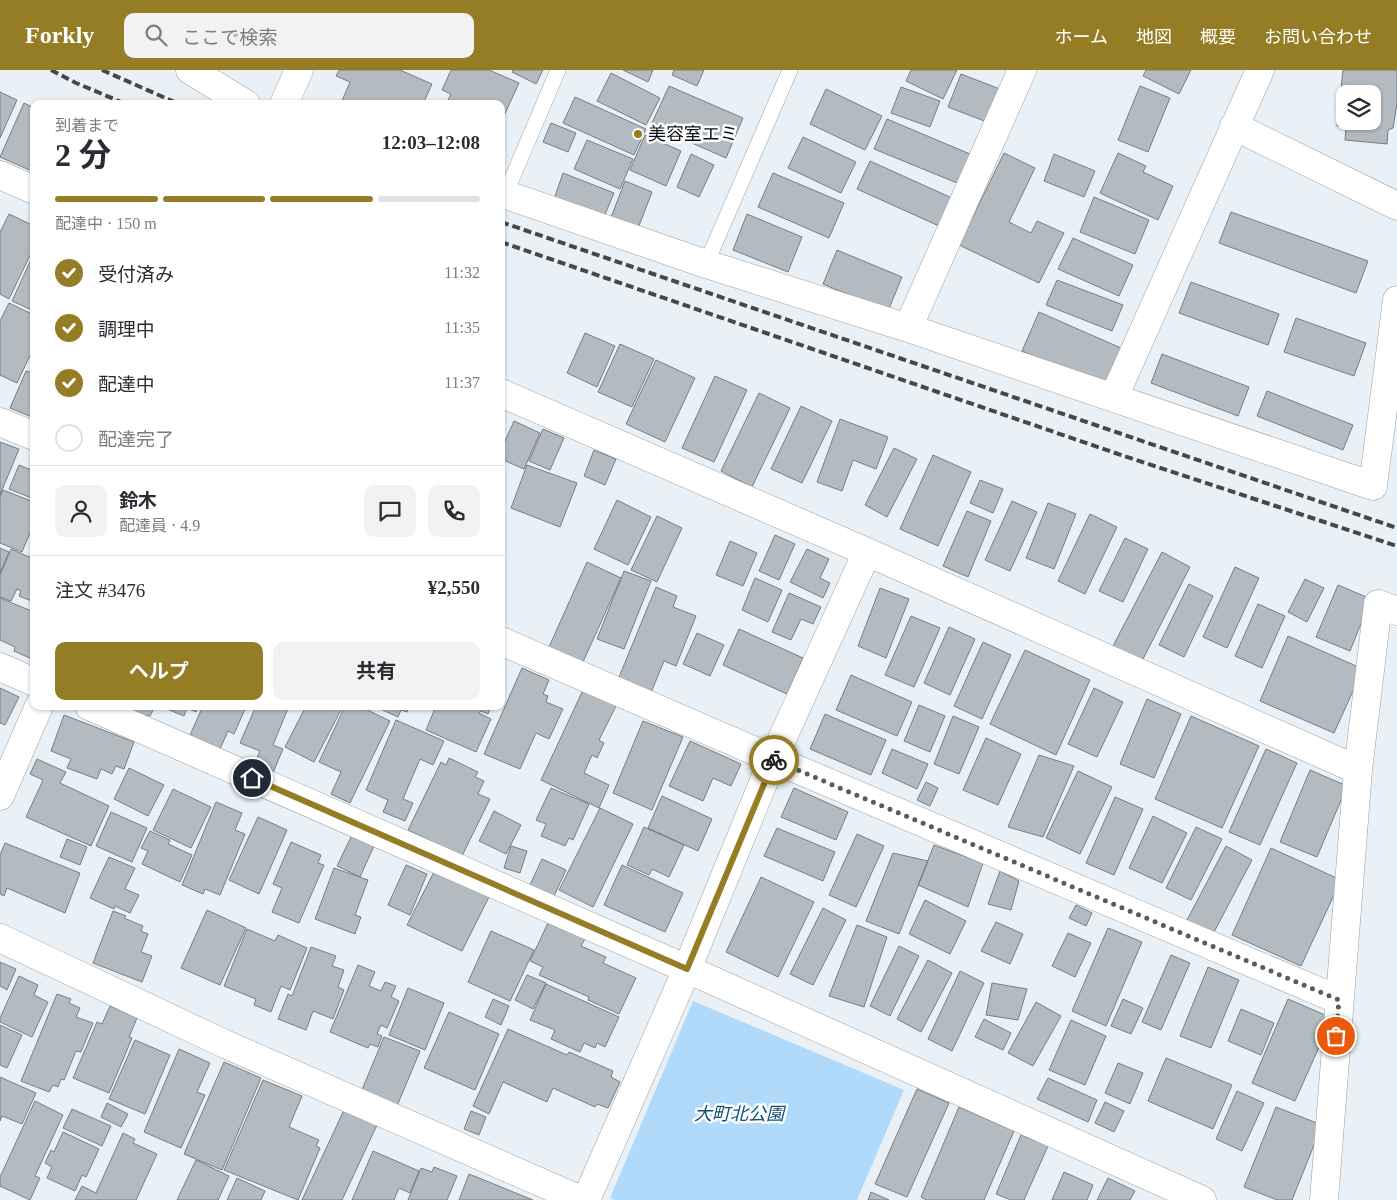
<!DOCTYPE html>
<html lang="ja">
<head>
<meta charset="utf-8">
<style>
  :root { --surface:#fff; --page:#f2f2f3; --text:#2b2b33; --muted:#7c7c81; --line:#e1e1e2; --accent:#947d24 }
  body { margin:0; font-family:"Times New Roman","Noto Sans JP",serif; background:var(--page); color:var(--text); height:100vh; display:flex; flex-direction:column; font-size:19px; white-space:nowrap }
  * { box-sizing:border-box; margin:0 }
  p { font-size:16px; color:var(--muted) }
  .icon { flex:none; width:28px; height:28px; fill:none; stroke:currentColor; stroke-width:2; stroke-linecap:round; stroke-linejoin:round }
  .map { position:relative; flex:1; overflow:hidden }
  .drawer { position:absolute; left:30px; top:30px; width:475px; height:610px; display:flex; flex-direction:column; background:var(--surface); border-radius:10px; box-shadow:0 1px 4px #0004 }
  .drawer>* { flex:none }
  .fabs { position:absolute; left:1336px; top:15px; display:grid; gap:10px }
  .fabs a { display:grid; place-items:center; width:45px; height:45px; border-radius:10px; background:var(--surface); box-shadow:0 1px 4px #0004; font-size:25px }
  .pin { position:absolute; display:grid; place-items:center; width:42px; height:42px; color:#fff; margin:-21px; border:2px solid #fff; border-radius:50%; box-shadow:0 1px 5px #0007 }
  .courier { position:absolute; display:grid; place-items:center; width:50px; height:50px; margin:-25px; border:4px solid #947d24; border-radius:50%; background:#fff; color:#222; box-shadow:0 1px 6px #0007 }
  .summary em { font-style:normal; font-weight:700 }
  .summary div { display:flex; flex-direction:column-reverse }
  .summary { display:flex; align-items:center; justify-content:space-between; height:85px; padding:0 25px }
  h1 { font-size:32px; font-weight:700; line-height:38px }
  .bar { display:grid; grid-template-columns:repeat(4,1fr); gap:8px 5px; align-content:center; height:60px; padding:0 25px }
  .bar i { height:6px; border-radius:4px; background:var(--line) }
  .bar .on { background:var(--accent) }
  .bar p { grid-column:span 4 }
  .line { display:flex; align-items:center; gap:12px; padding:0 25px; border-top:1px solid var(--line) }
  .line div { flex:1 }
  .round { display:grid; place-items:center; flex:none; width:52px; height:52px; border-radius:10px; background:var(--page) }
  ol { padding:0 25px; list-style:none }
  li { display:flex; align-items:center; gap:15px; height:55px }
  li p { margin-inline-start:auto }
  li .icon { padding:5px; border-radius:50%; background:var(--accent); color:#fff; stroke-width:4 }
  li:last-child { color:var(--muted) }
  li i { width:28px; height:28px; border:2px solid var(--line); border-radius:50% }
  .action { display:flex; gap:10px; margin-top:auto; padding:10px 25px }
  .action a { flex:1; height:58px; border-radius:10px; background:var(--accent); color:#fff; font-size:20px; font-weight:700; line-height:58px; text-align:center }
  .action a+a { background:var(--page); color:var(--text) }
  header { display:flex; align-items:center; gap:30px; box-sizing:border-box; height:70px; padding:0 25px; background:var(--accent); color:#fff }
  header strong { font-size:24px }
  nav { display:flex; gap:28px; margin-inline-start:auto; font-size:18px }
  .search { width:350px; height:45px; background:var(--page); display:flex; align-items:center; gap:12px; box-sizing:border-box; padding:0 18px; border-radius:10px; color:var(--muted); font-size:19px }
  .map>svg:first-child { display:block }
  .green { fill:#b1d9fa }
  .building { fill:#b3bbc1; stroke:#777d83; fill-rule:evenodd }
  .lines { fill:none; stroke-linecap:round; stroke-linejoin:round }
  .lane-casing { stroke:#9aa1a7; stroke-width:16 }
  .street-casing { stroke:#9aa1a7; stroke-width:29 }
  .lane { stroke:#fff; stroke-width:15 }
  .street { stroke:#fff; stroke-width:28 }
  .rail { stroke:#44484b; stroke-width:4; stroke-dasharray:8 4; stroke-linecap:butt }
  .done { stroke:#575c60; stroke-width:5; stroke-dasharray:0 9 }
  .route { stroke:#947d24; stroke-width:6 }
  .poi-dot { fill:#947d24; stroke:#fcfdff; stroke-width:2 }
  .labels { text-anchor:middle; stroke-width:5; stroke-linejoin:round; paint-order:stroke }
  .poi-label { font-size:18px; fill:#090c0e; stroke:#fcfdff; text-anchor:start }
  .park-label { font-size:18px; font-style:italic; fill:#124f78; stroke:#fcfdff }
</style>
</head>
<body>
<header>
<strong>Forkly</strong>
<div class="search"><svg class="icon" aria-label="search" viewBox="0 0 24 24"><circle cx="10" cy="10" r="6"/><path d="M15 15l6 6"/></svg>ここで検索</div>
<nav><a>ホーム</a><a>地図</a><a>概要</a><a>お問い合わせ</a></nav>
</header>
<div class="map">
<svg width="1397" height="1130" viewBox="0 0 1397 1130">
  <rect width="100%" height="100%" fill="#e9f1f7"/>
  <path class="green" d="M693,931l211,89 -47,110h-242l-5,-2z"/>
  <path class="building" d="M339,0h61l32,14 -9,20h-80l-2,-1 9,-21 -14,-6z
    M451,0h38l30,13 -16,35 -2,-1v-13h-55l5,-10 -9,-4z
    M513,0h30l-7,14 -24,-12z
    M623,0h30l-5,12z
    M674,0h30l-7,16 -25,-11z
    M911,0h46l-14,29 -37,-18z
    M1146,0h45l-12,24 -36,-18z
    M1343,0h54v34l-4,24 -5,2 -1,14 -42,-4 1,-13 -9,-1zM1345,24h27v27h-27z
    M611,3l49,25 -14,27 -49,-24z
    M961,4l44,17 -13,33 -44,-17z
    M669,16l74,32 -17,40 -75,-33z
    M1140,16l30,12 -22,54 -30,-12z
    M901,17l39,14 -10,26 -39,-14z
    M826,19l56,27 -17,34 -55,-26z
    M0,22l17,8 -17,38z
    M575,27l71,32 -12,26 -71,-32z
    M24,33l10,5v64l-34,-15z
    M887,49l83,35 -13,29 -83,-34z
    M551,53l25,10 -8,19 -25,-10z
    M645,65l36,16 -15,35 -36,-16z
    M803,67l53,25 -15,31 -53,-25z
    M587,70l46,19 -13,30 -46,-20z
    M1004,83l31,15 -26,54 22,11 6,-12 27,12 -25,50 -80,-38z
    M1118,83l28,13 -3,6 30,14 -15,34 -58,-27z
    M691,84l23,11 -15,32 -22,-10z
    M1054,84l41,17 -11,26 -40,-16z
    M870,91l82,37 -13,28 -82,-37z
    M563,103l51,20 -10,24 -50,-18z
    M773,103l71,30 -15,35 -71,-31z
    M625,111l27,11 -15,39 -27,-11z
    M1094,127l55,23 -14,34 -55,-22z
    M1231,142l137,49 -12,32 -137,-50z
    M9,144l25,12v21l-25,52 -9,-5v-62z
    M747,144l55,23 -14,35 -55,-22z
    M1073,168l60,27 -14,31 -61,-27z
    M837,180l65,27 -14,34 -65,-27z
    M34,183v58l-22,-10z
    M1057,210l66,25 -11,26 -66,-26z
    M1191,212l88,32 -11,31 -89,-32z
    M9,233l25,12v32l-17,36 -17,-8v-54z
    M1039,242l82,36 -17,39 -82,-36z
    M1296,248l70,25 -12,33 -70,-24z
    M585,263l30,13 -18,41 -30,-14z
    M620,274l34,15 -22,48 -34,-15z
    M1162,284l87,33 -11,29 -87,-33z
    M656,290l39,18 -30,64 -39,-18z
    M26,301l8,3v44l-24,-10z
    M715,306l32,14 -33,72 -32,-14z
    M1267,321l86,34 -10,25 -86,-34z
    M759,323l31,15 -38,79 -31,-16z
    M801,336l31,15 -30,62 -31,-14z
    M840,349l48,18 -12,32 -23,-9 -11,31 -25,-9z
    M514,351l26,12 -16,36 -23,-10v-9z
    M543,359l21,9 -14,32 -21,-9z
    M0,372l19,7 -19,46z
    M894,378l23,11 -30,58 -22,-12z
    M594,380l22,9 -11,26 -21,-9z
    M933,385l38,17 -33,74 -38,-17z
    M19,395l15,6v28l-25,-10z
    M527,395l50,18 -17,44 -49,-19z
    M980,410l23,9 -10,24 -23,-10z
    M3,420l31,12v21l-12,29 -22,-9v-46z
    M617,430l34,17 -23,48 -34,-16z
    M1012,431l25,11 -27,59 -25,-11z
    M1048,433l28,11 -22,55 -28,-11z
    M967,441l24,10 -23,56 -25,-11z
    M1090,444l27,13 -32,67 -27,-13z
    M657,446l25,12 -25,54 -26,-12z
    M775,465l20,9 -16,36 -20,-9z
    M1125,468l23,11 -25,53 -24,-11z
    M730,471l27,12 -14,33 -27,-11z
    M0,478l9,4 -9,21z
    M11,479l23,10v43l-15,-6 2,-5 -4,-2 -6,12 -11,-4v-22z
    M807,479l22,10 -9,19 10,5 -7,15 -33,-16z
    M1162,482l28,15 -48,94 -29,-15z
    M587,492l34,16 -38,84 -34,-15z
    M1235,497l24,11 -32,70 -24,-11z
    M624,501l27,10 -27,68 -27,-10z
    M755,508l27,12 -14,32 -26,-12z
    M1305,509l19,9 -17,34 -19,-10z
    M1189,514l24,12 -29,61 -25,-12z
    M1338,515l33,14 -21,52 -34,-14z
    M656,517l21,9 -4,11 23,9 -20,50 -12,-5 -14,34 -33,-13z
    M880,518l29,11 -23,59 -28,-12z
    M789,523l32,14 -8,17 -12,-5 -10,21 -19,-8z
    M0,528l34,14v48l-20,-9 1,-4 -15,-7z
    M1258,534l27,12 -23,52 -27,-12z
    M911,546l29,12 -26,59 -29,-12z
    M949,557l26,12 -25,56 -26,-12z
    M739,559l64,29 -16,36 -64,-29z
    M697,563l27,12 -14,31 -27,-12z
    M1288,566l75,33 -29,64 -74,-32z
    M983,572l28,13 -29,64 -28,-13z
    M1025,580l65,30 -34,75 -66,-31z
    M522,598l27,12 -6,14 5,2 -2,6 17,7 -14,30 -13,-6 -16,36 -36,-15z
    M851,605l61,27 -15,34 -61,-26z
    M0,618l19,9 -14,28 -5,-2z
    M1094,618l29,14 -26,55 -29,-13z
    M583,620l33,16 -17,34 5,3 -7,15 -5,-3 -8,18 25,12 -10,23 -58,-28z
    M1147,629l34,15 -27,64 -34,-14z
    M919,635l26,11 -15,36 -26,-11z
    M113,636h42l-5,10 -3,-1 -2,6z
    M160,636h38l-2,6 -9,-4 -3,8z
    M203,636h49l-1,4 -5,-3 -12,27 -6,-3 -8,18 -30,-14z
    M256,636h33l-16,39 10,4 -11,26 -19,-8 7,-16 -20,-8z
    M306,636h37l-29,56 -29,-15z
    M345,636h14l31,15 -40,82 -19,-9 10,-22 -22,-10z
    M374,636h35l-2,6 -6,-2 -3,7z
    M436,636h55l-3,8 -7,-3 -2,2 12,6 -15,33 -50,-22z
    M825,644l61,26 -15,35 -61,-26z
    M64,645l70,27 -10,27 -8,-3 -4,8 -11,-5 -4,10 -30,-11 4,-9 -20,-8z
    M953,646l26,11 -20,47 -25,-10z
    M1191,646l68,30 -37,82 -67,-29z
    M396,650l48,21 -11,24 -13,-6 -17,40 10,4 -8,18 -22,-9 5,-12 -22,-10z
    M643,651l40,16 -31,73 -39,-17z
    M986,668l35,16 -23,51 -35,-15z
    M690,671l51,23 -10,22 -18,-8 -10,23 -34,-15z
    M892,679l36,15 -11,25 -35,-16z
    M1266,679l31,14 -37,82 -31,-13z
    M1039,685l35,11 -31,71 -35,-10z
    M449,688l29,14 -3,5 9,4 -6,13 12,5 -28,57 -54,-26 33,-68 5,3z
    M37,689l29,13 -6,11 49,23 -18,40 -65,-29 17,-37 -13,-6z
    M129,698l35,17 -16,31 -34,-17z
    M1310,700l37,16 -30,71 -37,-15z
    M1078,701l34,16 -32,67 -34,-16z
    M926,712l12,6 -8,18 -13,-6z
    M551,718l38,16 -16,36 -4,-2 -4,8 -24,-10 5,-12 -10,-4z
    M794,718l54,24 -12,28 -55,-23z
    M173,719l38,18 -20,41 -38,-18z
    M662,726l50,23 -14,32 -50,-23z
    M1115,727l28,12 -29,66 -28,-12z
    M216,732l26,11 -7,17 10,4 -25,61 -15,-6 -2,5 -21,-9z
    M600,738l33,16 -40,83 -34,-17z
    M494,741l27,14 -15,29 -27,-13z
    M111,742l36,16 -15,34 -36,-16z
    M1153,746l34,17 -25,50 -33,-15z
    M258,747l29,13 -28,64 -30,-14z
    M644,757l40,18 -15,32 -17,-8 -3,6 -22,-10z
    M1196,757l26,12 -31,61 -25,-12z
    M777,758l58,24 -12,29 -59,-25z
    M150,761l20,9 -2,4 24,11 -12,27 -38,-18 6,-13 -7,-3z
    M857,764l27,12 -28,61 -27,-12z
    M352,765l22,11 -14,31 -23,-11z
    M67,769l20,8 -7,18 -20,-8z
    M291,772l30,13 -3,8 6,2 -25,58 -27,-11 10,-24 -9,-4z
    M5,773l75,30 -15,40 -58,-25 -3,8 -4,-2v-39z
    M934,775l49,18 -15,44 -50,-22z
    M511,776l16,5 -7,22 -16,-5z
    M1226,776l26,14 -39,74 -26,-14z
    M1271,778l70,32 -40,86 -69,-31z
    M893,783l35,8 -29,73 -33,-13z
    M109,787l26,11 -10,21 14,6 -9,18 -15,-7 -1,3 -24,-11z
    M542,789l24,11 -12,26 -24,-11z
    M406,795l21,9 -17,41 -22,-10z
    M622,795l61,28 -18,39 -61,-27z
    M334,798l34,12 -13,35 6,2 -6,17 -40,-15z
    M435,800l54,27 -27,54 -55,-26z
    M1000,801l19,10 -8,29 -23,-6z
    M761,807l53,25 -36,75 -52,-25z
    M925,830l41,21 -16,33 -41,-20z
    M1076,835l16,8 -6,13 -17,-8z
    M823,838l23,12 -33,65 -23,-11z
    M207,840l39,18 -26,57 -39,-17z
    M113,841l13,5 -2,2 19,8 -2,5 7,3 -7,18 11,4 -10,26 -49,-19z
    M996,852l27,12 -13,30 -29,-13z
    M548,853l37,16 -4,7 25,11 -3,6 33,15 -17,36 -31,-14 1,-3 -50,-22 4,-8 -13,-6z
    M857,855l30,12 -23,70 -35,-11z
    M1108,858l34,14 -36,84 -34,-15z
    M247,859l28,12 3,-6 29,13 -17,42 -9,-4 -10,26 -17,-7 2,-6 -32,-13z
    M491,861l43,19 -24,51 -42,-19z
    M1068,863l23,10 -16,34 -23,-11z
    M899,876l20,10 -29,60 -20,-10z
    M311,877l25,9 -4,10 12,4 -6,17 6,3 -11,29 -20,-8 -7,19 -28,-11 10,-25 4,2z
    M1171,885l19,8 -29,67 -19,-8z
    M928,890l24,13 -31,59 -24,-13z
    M0,892l16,7 -9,21 -7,-4z
    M358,895l17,7 -6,14 12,5 4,-9 11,4 -5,11 8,4 -12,27 -6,-3 -4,9 5,2 -4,11 -8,-3 -2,4 -38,-16z
    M1208,897l31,13 -28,68 -31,-12z
    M960,901l24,12 -32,68 -24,-12z
    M527,905l19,8 -13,26 -18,-9z
    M19,906l19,9 -4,10 14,7 -16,35 -32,-15v-4z
    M992,913l35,6 -9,31 -32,-5z
    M546,914l73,33 -14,30 -8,-4 -2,5 -11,-5 -4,9 -29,-13 4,-9 -25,-10z
    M408,918l36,15 -19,47 -36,-15z
    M57,924l14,5 -2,4 11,5 -4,9 17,6 -12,29 -5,-1 -12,29 -3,-1 -3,8 -5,-2 -4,7 -28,-11z
    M493,929l16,7 -8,19 -16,-8z
    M1123,929l20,9 -12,26 -20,-8z
    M1288,929l44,19 -37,83 -43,-18z
    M1036,932l25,14 -28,50 -25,-13z
    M110,936l27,12 -8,19 3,1 -23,55 -36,-15 24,-56 5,2z
    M1241,939l33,14 -13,32 -33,-14z
    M449,942l50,22 -24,56 -51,-22z
    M984,949l27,14 -8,17 -28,-13z
    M1071,950l35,16 -21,49 -36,-15z
    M0,955l22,10 -15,33 -7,-3z
    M508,959l59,26 2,-3 44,19 -2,6 9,5 -12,26 -11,-4 -2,3 -42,-19 -6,14 -44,-20 -14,32 -16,-8z
    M384,967l36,14 -23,55 -36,-14z
    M135,970l35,15 -25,59 -36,-15z
    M179,979l31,14 -13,29 8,3 -24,53 -37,-16z
    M1166,988l66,27 -19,44 -65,-28z
    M224,992l37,16 -39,92 -38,-16z
    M1118,993l25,10 -13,31 -25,-11z
    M0,1007l36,16 -14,31 -20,-8 -2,5z
    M1048,1008l49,22 -9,22 -51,-23z
    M263,1010l39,16 -13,31 30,13 -3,6 4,2 -22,52 -74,-30z
    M917,1019l32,14 -42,94 -32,-13z
    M1237,1021l27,12 -22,48 -26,-12z
    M35,1031l28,14 -28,61 5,2 -10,22 -30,-14v-9z
    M1105,1032l19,9 -10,21 -19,-9z
    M107,1033l21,11 -7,13 -20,-10z
    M959,1037l55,24 -30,69h-58l-5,-3z
    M1276,1037l46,18 -30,75h-15l-33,-13z
    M72,1039l39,17 -9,20 -39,-18z
    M344,1040l33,15 -35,75h-40z
    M471,1041l15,6 -7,18 -15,-6z
    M63,1062l36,17 -13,28 -4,-2 -7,16 -28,-13 5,-11 -7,-4 6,-13 3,2z
    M123,1063l12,6 -2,4 24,11 -21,46h-61l7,-14 14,7z
    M1021,1065l27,11 -24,54h-13l-15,-6z
    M373,1081l46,20 -9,22 -11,-5 -5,12h-42z
    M196,1090l33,16 -11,24h-41z
    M434,1097l23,9 -10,24h-39l13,-32 11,4z
    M1064,1102l29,13 -6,15h-35z
    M469,1104l64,26h-74z
    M237,1108l28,13 -4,9h-34z
    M1108,1108l27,13 -5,9h-33z
    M871,1122l18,8h-21z"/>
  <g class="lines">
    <defs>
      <path id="lane" d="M505,125l53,-125
        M706,194l84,-194"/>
      <path id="street" d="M190,0l56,34
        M284,34l15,-34
        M1234,56l163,80
        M0,105l34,15
        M501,123l205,71 202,64 465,158 24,-186
        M908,258l114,-258
        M501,323l366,159 491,218
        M1114,327l146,-327
        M0,352l34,14
        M501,571l272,118 566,241
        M0,597l34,15
        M89,636l598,263 515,231
        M0,726l39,-90
        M0,868l225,106 356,156
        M586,1130l101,-231 86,-210 94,-207
        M1324,1130l34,-430 20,-166 19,7"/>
    </defs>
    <use href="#lane" class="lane-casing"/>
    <use href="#street" class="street-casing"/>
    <use href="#lane" class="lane"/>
    <use href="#street" class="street"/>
    <path class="rail" d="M51,0l25,13 50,21
      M102,0l77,34
      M501,152l896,306
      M501,172l623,214 273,90"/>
  </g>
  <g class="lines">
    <path class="done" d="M774,690l565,240 -3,36"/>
    <path class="route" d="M252,708l435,191 87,-209"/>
  </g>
  <circle class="poi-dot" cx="638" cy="64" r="5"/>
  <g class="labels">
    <g class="poi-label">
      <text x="648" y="70">美容室エミ</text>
    </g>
    <g class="park-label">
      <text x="739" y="1050">大町北公園</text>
    </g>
  </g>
</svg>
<div class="fabs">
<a><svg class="icon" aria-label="layers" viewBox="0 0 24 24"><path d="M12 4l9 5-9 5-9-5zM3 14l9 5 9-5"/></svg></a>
</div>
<div class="pin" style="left:1336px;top:966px;background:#ea580c"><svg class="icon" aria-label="bag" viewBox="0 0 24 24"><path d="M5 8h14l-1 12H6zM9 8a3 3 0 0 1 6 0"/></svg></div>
<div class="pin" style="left:252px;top:708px;background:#1f2937"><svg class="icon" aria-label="home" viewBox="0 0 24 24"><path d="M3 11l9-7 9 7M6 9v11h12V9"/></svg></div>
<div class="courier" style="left:774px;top:690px"><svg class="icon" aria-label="bike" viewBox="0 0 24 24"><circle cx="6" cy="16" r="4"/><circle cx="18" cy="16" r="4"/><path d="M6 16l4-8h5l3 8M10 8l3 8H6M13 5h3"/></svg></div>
<section class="drawer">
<div class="summary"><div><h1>2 分</h1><p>到着まで</p></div><em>12:03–12:08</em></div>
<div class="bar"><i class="on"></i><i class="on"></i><i class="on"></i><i></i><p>配達中 · 150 m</p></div>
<ol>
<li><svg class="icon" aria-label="check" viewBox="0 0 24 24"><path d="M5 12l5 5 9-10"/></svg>受付済み<p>11:32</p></li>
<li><svg class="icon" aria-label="check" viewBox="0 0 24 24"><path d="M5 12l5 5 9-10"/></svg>調理中<p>11:35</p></li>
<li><svg class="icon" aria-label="check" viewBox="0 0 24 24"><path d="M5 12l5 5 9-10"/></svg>配達中<p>11:37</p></li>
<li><i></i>配達完了</li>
</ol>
<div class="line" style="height:90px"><a class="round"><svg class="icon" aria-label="person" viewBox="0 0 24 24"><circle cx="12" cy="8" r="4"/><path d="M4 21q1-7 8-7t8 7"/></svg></a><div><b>鈴木</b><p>配達員 · 4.9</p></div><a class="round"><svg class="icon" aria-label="chat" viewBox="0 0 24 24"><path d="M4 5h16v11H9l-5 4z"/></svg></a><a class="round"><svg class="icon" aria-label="phone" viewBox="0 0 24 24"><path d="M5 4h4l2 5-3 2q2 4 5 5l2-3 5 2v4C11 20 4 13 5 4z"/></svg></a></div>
<div class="line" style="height:65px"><div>注文 #3476</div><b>¥2,550</b></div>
<div class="action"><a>ヘルプ</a><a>共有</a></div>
</section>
</div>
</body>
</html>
